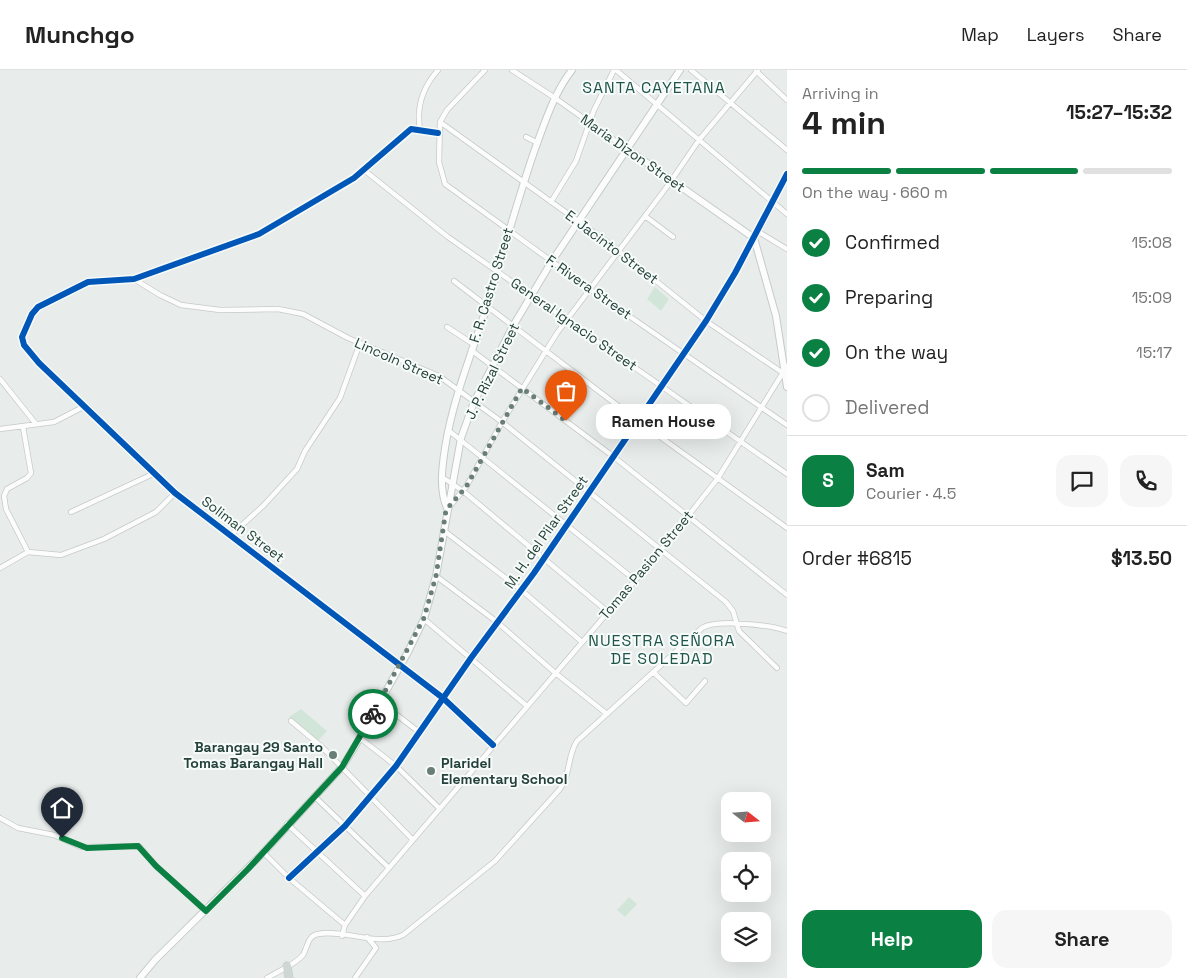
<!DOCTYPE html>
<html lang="en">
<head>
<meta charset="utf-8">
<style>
  :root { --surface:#fff; --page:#f6f6f6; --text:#222; --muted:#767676; --line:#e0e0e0; --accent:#0b8043 }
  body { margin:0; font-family:"Space Grotesk",sans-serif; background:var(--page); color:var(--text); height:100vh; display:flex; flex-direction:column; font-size:19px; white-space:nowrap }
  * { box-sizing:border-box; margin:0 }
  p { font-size:16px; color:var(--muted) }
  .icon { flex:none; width:28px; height:28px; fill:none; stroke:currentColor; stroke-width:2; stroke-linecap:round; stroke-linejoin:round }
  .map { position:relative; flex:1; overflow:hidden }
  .panel { display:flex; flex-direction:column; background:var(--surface); width:400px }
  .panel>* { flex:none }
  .needle { width:32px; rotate:107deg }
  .fabs { position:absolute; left:721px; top:722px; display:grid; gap:10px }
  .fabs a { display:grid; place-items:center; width:50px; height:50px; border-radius:10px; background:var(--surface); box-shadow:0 5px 20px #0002; font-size:25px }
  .pin { position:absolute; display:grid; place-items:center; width:42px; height:42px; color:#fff; margin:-51px -21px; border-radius:50% 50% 50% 0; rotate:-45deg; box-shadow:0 0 5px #0007 }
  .pin .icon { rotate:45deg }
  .courier { position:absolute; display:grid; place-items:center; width:50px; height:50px; margin:-25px; border:4px solid #0b8043; border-radius:50%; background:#fff; color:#222; box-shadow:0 1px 6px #0007 }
  .bubble { position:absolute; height:35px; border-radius:15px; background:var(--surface); box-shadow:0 5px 20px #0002; font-size:16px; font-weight:700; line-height:35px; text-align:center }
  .summary em { font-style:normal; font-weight:700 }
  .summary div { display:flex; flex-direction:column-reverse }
  .summary { display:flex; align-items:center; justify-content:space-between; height:85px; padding:0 15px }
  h1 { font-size:32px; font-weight:700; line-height:38px }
  .bar { display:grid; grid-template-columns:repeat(4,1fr); gap:8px 5px; align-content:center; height:60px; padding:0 15px }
  .bar i { height:6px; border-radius:4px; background:var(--line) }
  .bar .current { background:var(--accent) }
  .bar p { grid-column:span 4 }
  .line { display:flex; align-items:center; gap:12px; padding:0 15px; border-top:1px solid var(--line) }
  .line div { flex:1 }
  .round { display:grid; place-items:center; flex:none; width:52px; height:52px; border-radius:15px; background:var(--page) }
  ol { padding:0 15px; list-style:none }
  li { display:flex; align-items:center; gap:15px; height:55px }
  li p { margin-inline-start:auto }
  li .icon { padding:5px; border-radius:50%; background:var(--accent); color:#fff; stroke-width:4 }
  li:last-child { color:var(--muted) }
  li i { width:28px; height:28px; border:2px solid var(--line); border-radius:50% }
  .primary-button { display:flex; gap:10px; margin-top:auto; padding:10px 15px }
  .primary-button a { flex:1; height:58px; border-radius:15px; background:var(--accent); color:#fff; font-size:20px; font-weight:700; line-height:58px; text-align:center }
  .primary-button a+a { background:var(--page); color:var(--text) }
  header { display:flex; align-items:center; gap:30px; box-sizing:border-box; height:70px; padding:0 25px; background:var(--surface); border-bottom:1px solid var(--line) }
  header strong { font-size:24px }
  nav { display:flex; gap:28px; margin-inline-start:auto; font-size:18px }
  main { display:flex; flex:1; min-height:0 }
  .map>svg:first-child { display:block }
  .green { fill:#d1e6d8 }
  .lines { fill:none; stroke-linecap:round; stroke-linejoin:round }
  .minor-casing { stroke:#c5cac8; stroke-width:6 }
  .tertiary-casing { stroke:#c5cac8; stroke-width:8 }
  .secondary-casing { stroke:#c3cbc8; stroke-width:8 }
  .primary-casing { stroke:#c3ccc9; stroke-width:9 }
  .minor { stroke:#fcfcfc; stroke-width:4.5 }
  .tertiary { stroke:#fcfcfc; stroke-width:5.5 }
  .secondary { stroke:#fcfcfc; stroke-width:6 }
  .primary { stroke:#cfd7d5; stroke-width:8 }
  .cycleway-casing { stroke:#f7fbf9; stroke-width:9 }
  .cycleway { stroke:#0057b8; stroke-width:6 }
  .done { stroke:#697e79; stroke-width:5; stroke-dasharray:0 9 }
  .route { stroke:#0b8043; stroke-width:6 }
  .poi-dot { fill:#697e79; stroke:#f7fbf9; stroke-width:2 }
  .labels { text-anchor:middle; stroke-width:4; stroke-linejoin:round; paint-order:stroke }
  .street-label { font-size:14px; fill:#24423b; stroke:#f7fbf9 }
  .poi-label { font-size:14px; font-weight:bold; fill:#24423b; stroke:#f7fbf9; text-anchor:end }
  .quarter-label { font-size:16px; letter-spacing:1px; fill:#1f554a; stroke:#f7fbf9 }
</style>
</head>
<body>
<header>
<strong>Munchgo</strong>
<nav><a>Map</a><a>Layers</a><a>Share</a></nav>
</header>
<main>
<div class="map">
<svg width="787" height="908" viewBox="0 0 787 908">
  <rect width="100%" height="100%" fill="#e8edeb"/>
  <path class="green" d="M655,217l14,12 -8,12 -14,-12z
    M301,639l26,22 -9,10 -29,-24z
    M629,827l8,7 -12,13 -8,-7z"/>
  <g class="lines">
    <defs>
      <path id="minor" d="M485,0l-38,40 -7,12 -1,40 6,22 145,105 197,136
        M512,0l43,28 72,51
        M616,0l171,144
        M691,0l96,80
        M756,1l31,29
        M440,52l170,122 96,77 77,52
        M420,59c-4,-23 3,-42 18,-59
        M438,63l-27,-4 -57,49 -95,56 -125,45 -46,3 -50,25 -6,7 -10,23 2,8 15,18 136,130 268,205 50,47
        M526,67l12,6
        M364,100l84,67 339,237
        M551,132l25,-41 18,-51 20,-40
        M645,146l28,21
        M757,161l30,18
        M134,209l26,16 21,10 39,5 58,-1 25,5 45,24 91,38 63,46 224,180 7,9 6,20 38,37
        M454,211l180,137 153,110
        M447,257l26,17
        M471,280l143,107 173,138
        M0,309l36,45
        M23,357l8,46 -4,5 -20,11 -3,7 2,13 22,43
        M0,359l54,-7 31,-16
        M448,360l187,150
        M442,407l21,14 145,121
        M449,437l17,-20 36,-65 55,-89 112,-149 30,-44 59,-70
        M71,442l84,-39
        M443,460l77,59 62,53
        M231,465l32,-29 34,-37 8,-18 35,-53 20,-55
        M0,498l28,-16 33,3 43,-16 52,-27 19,-19
        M436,506l61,46 56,49 54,43
        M424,549l103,87
        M653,602l33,31 19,-22
        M380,632l39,30
        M291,651l31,26 91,93
        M360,668l36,28 44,43
        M314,726l75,72
        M0,748l18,10 36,7 27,12 58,-1 17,20 50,45
        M287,754l78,72
        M263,782l26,26 56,47
        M289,808l56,-52 51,-60 75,-108 63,-85 128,-187 44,-65 48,-83
        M342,866l3,-11 20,-29 297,-347 56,-71 69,-112
        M267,908c11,-7 28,-13 36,-23 5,-8 4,-19 15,-21 27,-5 59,13 85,1l92,-74 65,-72c11,-15 7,-33 17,-48l125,-113c15,-9 68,-3 85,3
        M355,908l21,-30 -9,-11"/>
      <path id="tertiary" d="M754,168l33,-64"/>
      <path id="secondary" d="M627,79l127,89 22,78 11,71
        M447,438c-8,-19 -5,-40 -2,-60 8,-50 27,-95 42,-142 16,-53 30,-105 48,-157 10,-27 19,-56 37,-79
        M140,908l15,-18 106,-105 81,-88 12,-19 54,-96 16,-33 12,-43 25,-138 13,-36 39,-76 39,-65 128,-191"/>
      <path id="primary" d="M287,896l2,12"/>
    </defs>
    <use href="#minor" class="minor-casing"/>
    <use href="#tertiary" class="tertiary-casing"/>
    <use href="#secondary" class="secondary-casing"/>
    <use href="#primary" class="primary-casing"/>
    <use href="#minor" class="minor"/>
    <use href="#tertiary" class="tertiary"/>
    <use href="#secondary" class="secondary"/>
    <use href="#primary" class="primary"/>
    <defs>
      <path id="cycleway" d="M438,63l-27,-4 -57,49 -95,56 -125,45 -46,3 -50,25 -6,7 -10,23 2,8 15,18 136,130 268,205 50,47
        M289,808l56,-52 51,-60 75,-108 63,-85 172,-252 29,-48 52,-99"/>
    </defs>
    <use href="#cycleway" class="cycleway-casing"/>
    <use href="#cycleway" class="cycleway"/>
  </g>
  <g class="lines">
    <path class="done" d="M373,644l51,-96 12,-42 10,-66 20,-23 56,-99 44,33"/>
    <path class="route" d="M62,768l25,10 51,-2 18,20 50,45 42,-42 94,-102 31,-53"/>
  </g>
  <g class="poi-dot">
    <circle cx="333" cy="685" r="5"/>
    <circle cx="431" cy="701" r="5"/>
  </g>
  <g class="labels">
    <g class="street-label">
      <text transform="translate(633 83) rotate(35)" y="5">Maria Dizon Street</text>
      <text transform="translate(612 177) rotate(37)" y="5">E. Jacinto Street</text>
      <text transform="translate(491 215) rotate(-73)" y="5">F. R. Castro Street</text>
      <text transform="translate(589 217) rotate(35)" y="5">F. Rivera Street</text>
      <text transform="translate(574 254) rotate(35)" y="5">General Ignacio Street</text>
      <text transform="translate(399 291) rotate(24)" y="5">Lincoln Street</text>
      <text transform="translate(492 301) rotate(-64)" y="5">J. P. Rizal Street</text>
      <text transform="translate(243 459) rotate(37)" y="5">Soliman Street</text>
      <text transform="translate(546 462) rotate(-55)" y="5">M. H. del Pilar Street</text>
      <text transform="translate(646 495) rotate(-50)" y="5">Tomas Pasion Street</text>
    </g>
    <g class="poi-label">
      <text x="323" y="682">Barangay 29 Santo<tspan x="323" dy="16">Tomas Barangay Hall</tspan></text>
      <text x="441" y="698" text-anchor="start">Plaridel<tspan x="441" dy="16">Elementary School</tspan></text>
    </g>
    <g class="quarter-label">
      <text x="654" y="23">SANTA CAYETANA</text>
      <text x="662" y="576">NUESTRA SEÑORA<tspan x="662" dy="18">DE SOLEDAD</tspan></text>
    </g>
  </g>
</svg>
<div class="fabs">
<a><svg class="needle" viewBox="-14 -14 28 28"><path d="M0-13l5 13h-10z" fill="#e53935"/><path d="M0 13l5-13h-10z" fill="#767676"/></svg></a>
<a><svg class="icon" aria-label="locate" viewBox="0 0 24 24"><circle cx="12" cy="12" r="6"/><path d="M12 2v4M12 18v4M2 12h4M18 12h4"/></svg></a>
<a><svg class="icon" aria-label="layers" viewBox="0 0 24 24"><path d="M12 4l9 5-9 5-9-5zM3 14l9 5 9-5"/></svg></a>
</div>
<div class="pin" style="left:566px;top:351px;background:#ea580c"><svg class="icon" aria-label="bag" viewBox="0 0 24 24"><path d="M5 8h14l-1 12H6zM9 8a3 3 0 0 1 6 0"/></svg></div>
<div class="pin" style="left:62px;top:768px;background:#1f2937"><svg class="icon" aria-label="home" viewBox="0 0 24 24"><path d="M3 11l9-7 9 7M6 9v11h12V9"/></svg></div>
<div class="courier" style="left:373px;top:644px"><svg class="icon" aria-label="bike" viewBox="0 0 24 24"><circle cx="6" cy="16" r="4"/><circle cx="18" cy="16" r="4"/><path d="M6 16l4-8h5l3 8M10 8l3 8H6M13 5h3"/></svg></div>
<div class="bubble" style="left:596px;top:334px;width:135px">Ramen House</div>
</div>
<section class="panel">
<div class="summary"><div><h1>4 min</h1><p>Arriving in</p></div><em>15:27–15:32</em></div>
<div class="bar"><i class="current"></i><i class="current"></i><i class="current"></i><i></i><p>On the way · 660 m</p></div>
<ol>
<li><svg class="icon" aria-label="check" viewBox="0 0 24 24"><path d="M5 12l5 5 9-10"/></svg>Confirmed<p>15:08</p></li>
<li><svg class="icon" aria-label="check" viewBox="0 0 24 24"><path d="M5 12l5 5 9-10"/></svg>Preparing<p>15:09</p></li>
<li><svg class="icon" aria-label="check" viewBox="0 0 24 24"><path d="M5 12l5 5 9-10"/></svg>On the way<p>15:17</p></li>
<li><i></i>Delivered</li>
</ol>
<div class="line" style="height:90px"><b class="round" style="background:var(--accent);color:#fff">S</b><div><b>Sam</b><p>Courier · 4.5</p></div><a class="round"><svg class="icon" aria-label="chat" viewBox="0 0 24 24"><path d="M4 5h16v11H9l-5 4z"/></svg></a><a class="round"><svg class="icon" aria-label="phone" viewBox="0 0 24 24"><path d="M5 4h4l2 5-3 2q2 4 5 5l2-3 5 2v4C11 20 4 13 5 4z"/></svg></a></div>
<div class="line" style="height:65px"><div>Order #6815</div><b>$13.50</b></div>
<div class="primary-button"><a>Help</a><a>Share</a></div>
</section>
</main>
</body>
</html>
